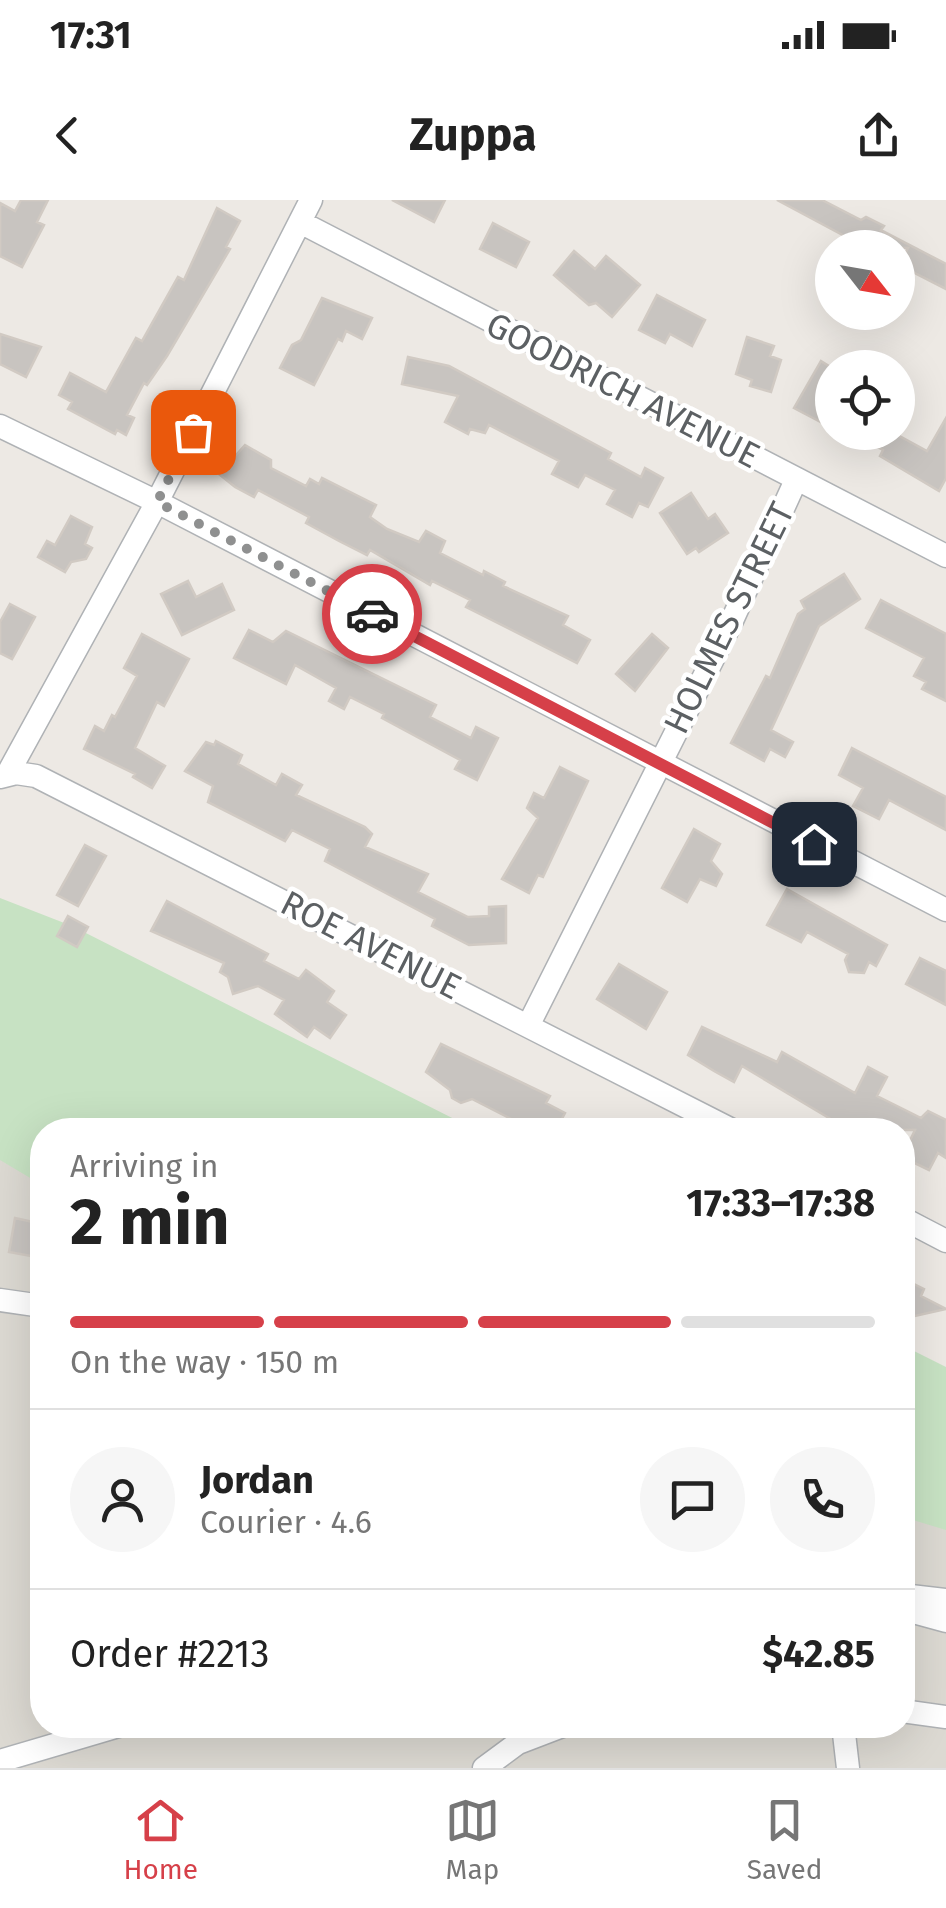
<!DOCTYPE html>
<html lang="en">
<head>
<meta charset="utf-8">
<style>
  :root { --surface:#fff; --page:#f6f6f6; --text:#222; --muted:#767676; --line:#e0e0e0; --accent:#d64049 }
  body { margin:0; font-family:"Fira Sans",sans-serif; background:var(--page); color:var(--text); height:100vh; display:flex; flex-direction:column; font-size:38px; white-space:nowrap }
  * { box-sizing:border-box; margin:0 }
  p { font-size:32px; color:var(--muted) }
  .icon { flex:none; width:55px; height:55px; fill:none; stroke:currentColor; stroke-width:2; stroke-linecap:round; stroke-linejoin:round }
  .map { position:relative; flex:1; overflow:hidden }
  .drawer { position:absolute; left:30px; top:918px; width:885px; height:620px; display:flex; flex-direction:column; background:var(--surface); border-radius:40px; box-shadow:0 10px 40px #0002 }
  .drawer>* { flex:none }
  .needle { width:65px; rotate:121deg }
  .fabs { position:absolute; left:815px; top:30px; display:grid; gap:20px }
  .fabs a { display:grid; place-items:center; width:100px; height:100px; border-radius:50%; background:var(--surface); box-shadow:0 10px 40px #0002; font-size:50px }
  .pin { position:absolute; display:grid; place-items:center; width:85px; height:85px; color:#fff; margin:-42px; border-radius:20px; box-shadow:0 5px 15px #0006 }
  .courier { position:absolute; display:grid; place-items:center; width:100px; height:100px; margin:-50px; border:8px solid #d64049; border-radius:50%; background:#fff; color:#222; box-shadow:0 2px 12px #0007 }
  .headline em { font-style:normal; font-weight:700 }
  .headline div { display:flex; flex-direction:column-reverse }
  .headline { display:flex; align-items:center; justify-content:space-between; height:170px; padding:0 40px }
  h1 { font-size:65px; font-weight:700; line-height:75px }
  .bar { display:grid; grid-template-columns:repeat(4,1fr); gap:15px 10px; align-content:center; height:120px; padding:0 40px }
  .bar i { height:12px; border-radius:8px; background:var(--line) }
  .bar .selected { background:var(--accent) }
  .bar p { grid-column:span 4 }
  .line { display:flex; align-items:center; gap:25px; padding:0 40px; border-top:2px solid var(--line) }
  .line div { flex:1 }
  .round { display:grid; place-items:center; flex:none; width:105px; height:105px; border-radius:52px; background:var(--page) }
  .status { display:flex; justify-content:space-between; align-items:center; height:70px; padding:0 50px; background:var(--surface); direction:ltr }
  .status svg { height:28px; fill:currentColor }
  header { display:flex; justify-content:space-between; align-items:center; height:130px; padding:0 40px; background:var(--surface); font-size:45px; font-weight:700 }
  .tab-bar { display:flex; justify-content:space-around; align-items:center; height:140px; border-top:2px solid var(--line); background:var(--surface); font-size:28px; color:var(--muted) }
  .tab-bar a { display:grid; justify-items:center; gap:5px }
  .tab-bar .selected { color:var(--accent) }
  .map>svg:first-child { display:block }
  .education { fill:#dcd9d2 }
  .green { fill:#c7e2c3 }
  .building { fill:#c8c4c0; stroke:#d1cac3; stroke-width:2.5 }
  .lines { fill:none; stroke-linecap:round; stroke-linejoin:round }
  .street-casing { stroke:#afb2b5; stroke-width:25 }
  .street { stroke:#fff; stroke-width:22 }
  .done { stroke:#8f9090; stroke-width:10; stroke-dasharray:0 18 }
  .route { stroke:#d64049; stroke-width:12 }
  .labels { text-anchor:middle; stroke-width:9; stroke-linejoin:round; paint-order:stroke }
  .street-label { font-size:35px; fill:#5c6063; stroke:#fff }
</style>
</head>
<body>
<div class="status"><b>17:31</b><svg viewBox="0 0 49 12"><path d="M0 12V9h3v3zM5 12V6h3v6zM10 12V3h3v9zM15 12V0h3v12zM26 1h20v11H26zM47 4h2v5h-2z"/></svg></div>
<header><svg class="icon" aria-label="back" viewBox="0 0 24 24"><path d="M15 5l-7 7 7 7"/></svg>Zuppa<svg class="icon" aria-label="share" viewBox="0 0 24 24"><path d="M12 15V3M7 8l5-5 5 5M5 13v7h14v-7"/></svg></header>
<div class="map">
<svg width="946" height="1568" viewBox="0 0 946 1568">
  <rect width="100%" height="100%" fill="#ede9e4"/>
  <path class="education" d="M0,780l42,150v595h860l1,-322 43,20v345h-946z"/>
  <path class="green" d="M0,698l72,28 404,204h-434v55l-42,-25z
    M902,1145l44,22v163l-43,-13z"/>
  <path class="building" d="M21,0h27l-11,22 7,3 -22,42 -22,-11v-53l15,8z
    M392,0h53l-11,22z
    M777,0h45l39,20 5,-3 18,9 -3,4 65,34v25l-47,-24 9,-17h-41z
    M217,8l23,13 -14,26 4,2 -63,107 -20,29 -3,-2 -17,32 7,3 -8,17 -9,-5 -2,4 -47,-25 4,-7 -13,-7 11,-22 36,19 30,-54 6,3 36,-64 6,3z
    M493,23l36,19 -13,25 -36,-18z
    M574,51l21,18 11,-13 34,29 -28,32 -16,-14 -7,2 -35,-30z
    M657,95l48,25 -13,26 -22,-12 -5,9 -26,-13z
    M322,98l50,20 -10,21 -16,-8 -4,10 -4,-2 -24,46 -34,-17 12,-23 9,-5z
    M0,134l41,13 -15,30 -26,-13z
    M747,137l27,9 -4,10 11,4 -10,32 -21,-6 2,-6 -16,-6z
    M408,157l41,9 162,87 -3,6 33,18 4,-9 18,10 -15,29 -9,-4 -7,14 -25,-13 8,-14 -30,-15 -7,12 -26,-13 7,-13 -70,-36 -4,8 -15,-4 -2,5 -23,-12 13,-26 -56,-12z
    M821,161l11,7v60l-38,-20z
    M946,218v60l-7,13 -59,-35 3,-6 -35,-18h44l35,19z
    M245,245l26,15v8l35,18 4,-7 9,5 3,-6 54,27 -6,12 17,12 32,13 7,-11 19,10 -5,12 43,22 1,-4 21,11 -2,4 65,30 -5,9 27,15 -13,23 -111,-56 4,-7 -38,-19 -2,4 -60,-35 -3,5 -28,-14 -33,-18 3,-6 -51,-27 -4,7 -19,-10 -16,-13z
    M691,293l17,26 7,-5 13,19 -29,19 -3,-4 -9,6 -27,-41z
    M71,316l21,11 -7,17 7,4 -6,11 -15,3 -6,10 -27,-15 9,-16 8,4z
    M844,374l16,25 -41,27 -48,104 22,12 -8,15 -15,-8 -6,12 -33,-18 35,-67 4,2 28,-64 7,-5 -4,-8z
    M188,381l8,16 26,-13 12,26 -52,25 -21,-41z
    M881,400l65,34v67l-24,-12 4,-7 -12,-6 10,-18 -58,-30z
    M10,404l25,13 -23,42 -12,-6v-31z
    M249,430l24,12 13,-11 150,74 -6,12 41,21 5,-11 22,11 -21,42 -22,-11 5,-9 -78,-42 2,-4 -34,-17 -6,12 -15,-8 7,-13 -41,-23 -9,19 -52,-26z
    M142,434l47,25 -25,47 -7,-4 -22,46 30,18 -13,22 -19,-11 2,-3 -51,-25 11,-23 9,5 8,-16 3,2 22,-41 -13,-8z
    M652,434l16,14 -33,43 -19,-17z
    M216,541l26,14 -4,9 38,21 6,-11 20,11 -6,10 69,32 7,7 -7,13 63,27 -10,18 50,25 21,-1v-9l17,-1v37l-37,2 -37,-19 3,-7 -110,-58 5,-12 -38,-19 -7,11 -77,-39 5,-16 -28,-15 21,-29 8,3z
    M852,548l94,49v33l-57,-30 -10,19 -26,-13 10,-18 -24,-13z
    M560,567l28,14 -45,96 -5,-2 -9,18 -27,-14 36,-61 -11,-10 7,-15 10,5z
    M694,629l26,15 -9,17 11,13 -6,12 -16,-7 -13,23 -25,-14z
    M85,645l21,11 -28,50 -21,-11z
    M787,689l100,56 -11,21 -7,-4 -5,11 -15,-1 -4,-12 3,-6 -41,-22 -6,10 -34,-17z
    M167,701l101,53 -4,7 35,18 7,-9 28,21 -7,11 19,13 -16,23 -16,-11 -7,10 -32,-23 9,-14 -26,-14 -25,8 -5,-17 -8,-5 4,-9 -73,-32z
    M68,716l20,11 -11,20 -20,-11z
    M920,758l26,13v34l-40,-21z
    M619,764l48,28 -21,37 -49,-30z
    M702,827l75,35 5,-10 73,41 13,-26 19,10 -10,19 44,22 7,-7 18,9v38l-8,-5 -9,17 -27,-13 13,-27h-44l-15,-8 -7,8 -107,-64 -8,16 -20,-11 -26,-16z
    M441,844l109,52 -4,7 19,10 -9,17h-48l5,-10 -41,-21 -11,4 -9,-5 -2,-8 -24,-18z
    M15,1018l27,6v34l-33,-6z
    M902,1078l22,11 -3,7 25,13 -36,8 -8,14z"/>
  <g class="lines">
    <defs>
      <path id="street" d="M300,22l646,334
        M0,226l157,76 789,408
        M7,575l150,-273 154,-302
        M0,577l16,-4 20,3 696,354
        M529,824l201,-399 66,-145
        M902,1018l44,23
        M0,1100l42,6
        M902,1395l44,5
        M902,1409l44,12
        M902,1511l44,6
        M843,1525l5,43
        M0,1561l122,-36
        M484,1568l34,-25 47,-18"/>
    </defs>
    <use href="#street" class="street-casing"/>
    <use href="#street" class="street"/>
  </g>
  <g class="lines">
    <path class="done" d="M193,232l-36,70 215,112"/>
    <path class="route" d="M372,414l442,230"/>
  </g>
  <g class="labels">
    <g class="street-label">
      <text transform="translate(623 190) rotate(27)" y="12">GOODRICH AVENUE</text>
      <text transform="translate(729 418) rotate(-64)" y="12">HOLMES STREET</text>
      <text transform="translate(371 745) rotate(27)" y="12">ROE AVENUE</text>
    </g>
  </g>
</svg>
<div class="fabs">
<a><svg class="needle" viewBox="-14 -14 28 28"><path d="M0-13l5 13h-10z" fill="#e53935"/><path d="M0 13l5-13h-10z" fill="#767676"/></svg></a>
<a><svg class="icon" aria-label="locate" viewBox="0 0 24 24"><circle cx="12" cy="12" r="6"/><path d="M12 2v4M12 18v4M2 12h4M18 12h4"/></svg></a>
</div>
<div class="pin" style="left:193px;top:232px;background:#ea580c"><svg class="icon" aria-label="bag" viewBox="0 0 24 24"><path d="M5 8h14l-1 12H6zM9 8a3 3 0 0 1 6 0"/></svg></div>
<div class="pin" style="left:814px;top:644px;background:#1f2937"><svg class="icon" aria-label="home" viewBox="0 0 24 24"><path d="M3 11l9-7 9 7M6 9v11h12V9"/></svg></div>
<div class="courier" style="left:372px;top:414px"><svg class="icon" aria-label="car" viewBox="0 0 24 24"><path d="M5 17H2v-5l4-1 3-4h7l3 4 3 1v5h-3M9 17h6M6 11h13"/><circle cx="7" cy="17" r="2"/><circle cx="17" cy="17" r="2"/></svg></div>
<section class="drawer">
<div class="headline"><div><h1>2 min</h1><p>Arriving in</p></div><em>17:33–17:38</em></div>
<div class="bar"><i class="selected"></i><i class="selected"></i><i class="selected"></i><i></i><p>On the way · 150 m</p></div>
<div class="line" style="height:180px"><a class="round"><svg class="icon" aria-label="person" viewBox="0 0 24 24"><circle cx="12" cy="8" r="4"/><path d="M4 21q1-7 8-7t8 7"/></svg></a><div><b>Jordan</b><p>Courier · 4.6</p></div><a class="round"><svg class="icon" aria-label="chat" viewBox="0 0 24 24"><path d="M4 5h16v11H9l-5 4z"/></svg></a><a class="round"><svg class="icon" aria-label="phone" viewBox="0 0 24 24"><path d="M5 4h4l2 5-3 2q2 4 5 5l2-3 5 2v4C11 20 4 13 5 4z"/></svg></a></div>
<div class="line" style="height:130px"><div>Order #2213</div><b>$42.85</b></div>
</section>
</div>
<nav class="tab-bar">
<a class="selected"><svg class="icon" aria-label="home" viewBox="0 0 24 24"><path d="M3 11l9-7 9 7M6 9v11h12V9"/></svg>Home</a>
<a><svg class="icon" aria-label="map" viewBox="0 0 24 24"><path d="M3 6l6-2 6 2 6-2v14l-6 2-6-2-6 2zM9 4v14M15 6v14"/></svg>Map</a>
<a><svg class="icon" aria-label="saved" viewBox="0 0 24 24"><path d="M7 4h10v16l-5-4-5 4z"/></svg>Saved</a>
</nav>
</body>
</html>
